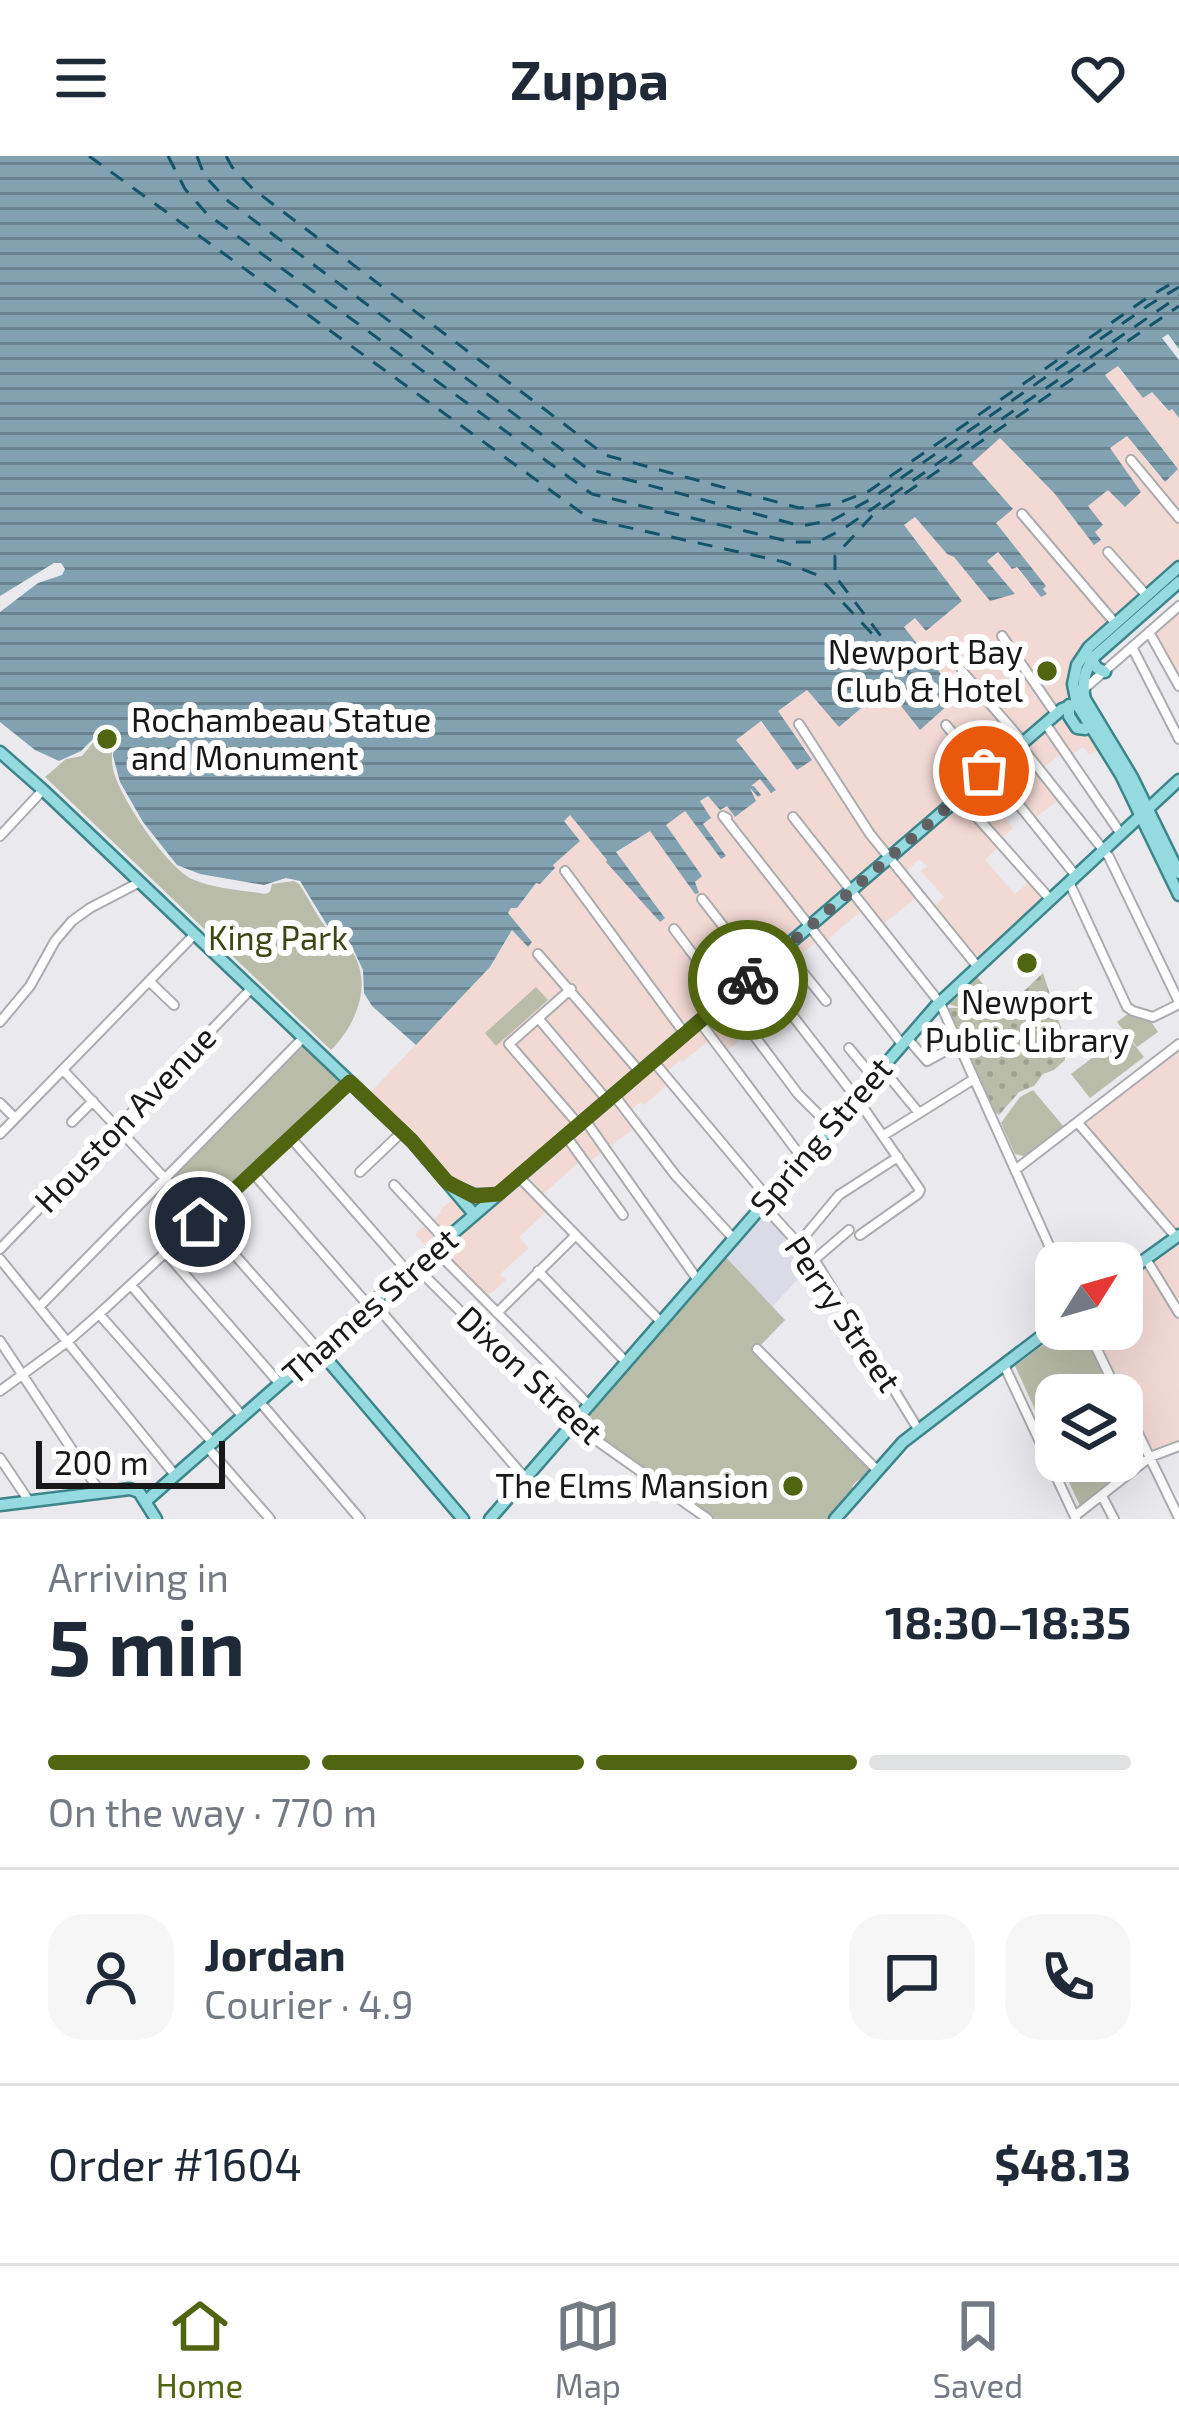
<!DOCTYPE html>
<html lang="en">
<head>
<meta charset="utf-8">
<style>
  :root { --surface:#fff; --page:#f6f6f7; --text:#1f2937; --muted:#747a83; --line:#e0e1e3; --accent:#516510 }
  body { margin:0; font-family:"Exo 2",sans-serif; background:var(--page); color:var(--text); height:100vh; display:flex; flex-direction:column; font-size:45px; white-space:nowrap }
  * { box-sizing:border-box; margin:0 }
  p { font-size:39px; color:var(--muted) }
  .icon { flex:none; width:66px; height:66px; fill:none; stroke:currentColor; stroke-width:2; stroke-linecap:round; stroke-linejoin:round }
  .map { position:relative; height:1363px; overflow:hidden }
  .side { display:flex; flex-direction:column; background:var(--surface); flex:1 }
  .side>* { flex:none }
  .needle { width:78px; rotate:53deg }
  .tools { position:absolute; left:1035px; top:1086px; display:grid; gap:24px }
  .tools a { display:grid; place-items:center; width:108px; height:108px; border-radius:24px; background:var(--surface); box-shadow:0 12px 48px #0002; font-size:60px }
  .scale { position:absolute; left:36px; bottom:30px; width:189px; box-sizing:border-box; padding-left:12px; border:6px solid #181819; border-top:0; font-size:33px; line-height:42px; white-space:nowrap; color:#181819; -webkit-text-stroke:9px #fff; paint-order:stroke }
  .pin { position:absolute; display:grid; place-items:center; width:102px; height:102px; color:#fff; margin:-51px; border:6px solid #fff; border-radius:50%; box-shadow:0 3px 12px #0007 }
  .courier { position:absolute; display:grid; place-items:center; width:120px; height:120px; margin:-60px; border:9px solid #516510; border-radius:50%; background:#fff; color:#222; box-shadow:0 3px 15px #0007 }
  .overview em { font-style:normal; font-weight:700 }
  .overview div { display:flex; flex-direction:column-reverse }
  .overview { display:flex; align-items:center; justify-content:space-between; height:204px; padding:0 48px }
  h1 { font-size:78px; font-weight:700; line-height:90px }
  .bar { display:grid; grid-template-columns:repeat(4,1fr); gap:18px 12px; align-content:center; height:144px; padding:0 48px }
  .bar i { height:15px; border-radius:9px; background:var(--line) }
  .bar .active { background:var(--accent) }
  .bar p { grid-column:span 4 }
  .line { display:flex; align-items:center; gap:30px; padding:0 48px; border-top:3px solid var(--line) }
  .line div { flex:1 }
  .round { display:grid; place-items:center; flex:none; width:126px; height:126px; border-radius:36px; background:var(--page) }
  header { display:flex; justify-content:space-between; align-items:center; height:156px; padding:0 48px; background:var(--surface); font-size:54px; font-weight:700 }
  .menu { display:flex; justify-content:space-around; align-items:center; height:168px; border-top:3px solid var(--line); background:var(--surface); font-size:33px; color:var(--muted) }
  .menu a { display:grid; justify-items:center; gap:6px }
  .menu .active { color:var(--accent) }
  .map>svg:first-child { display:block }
  .commercial { fill:#f3d9d4 }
  .built { fill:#dadbe6 }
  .grass { fill:url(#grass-dots) }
  .cemetery { fill:url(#cemetery-stones) }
  .green { fill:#b8bca8 }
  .water { fill:url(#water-rules) }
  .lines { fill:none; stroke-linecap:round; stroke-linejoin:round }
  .ferry { stroke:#15536b; stroke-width:3; stroke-dasharray:15 12; stroke-linecap:butt }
  .minor-casing { stroke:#abacb0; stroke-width:12 }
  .major-casing { stroke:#3c868b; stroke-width:15 }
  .minor { stroke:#fff; stroke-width:8 }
  .major { stroke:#95dadf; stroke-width:10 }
  .done { stroke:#616164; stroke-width:12; stroke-dasharray:0 21.6 }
  .route { stroke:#516510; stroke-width:15 }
  .poi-dot { fill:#516510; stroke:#fff; stroke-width:4.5 }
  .labels { text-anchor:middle; stroke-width:12; stroke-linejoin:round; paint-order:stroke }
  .poi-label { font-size:33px; fill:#181819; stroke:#fff; text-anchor:end }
  .park-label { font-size:33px; fill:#3f4613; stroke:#fff }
  .street-label { font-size:33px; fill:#181819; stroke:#fff }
</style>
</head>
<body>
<header><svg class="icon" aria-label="menu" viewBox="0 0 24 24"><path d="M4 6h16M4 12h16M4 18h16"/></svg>Zuppa<svg class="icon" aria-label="heart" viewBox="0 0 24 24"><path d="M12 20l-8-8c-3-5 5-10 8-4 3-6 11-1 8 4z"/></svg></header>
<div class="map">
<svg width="1179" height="1363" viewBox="0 0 1179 1363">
  <defs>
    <pattern id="grass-dots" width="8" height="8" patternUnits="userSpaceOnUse" patternTransform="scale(3)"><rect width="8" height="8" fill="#b8bca8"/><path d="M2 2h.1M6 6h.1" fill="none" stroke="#9da190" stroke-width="1.8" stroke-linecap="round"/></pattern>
    <pattern id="cemetery-stones" width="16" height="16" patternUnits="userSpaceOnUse" patternTransform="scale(3)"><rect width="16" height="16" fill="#b8bca8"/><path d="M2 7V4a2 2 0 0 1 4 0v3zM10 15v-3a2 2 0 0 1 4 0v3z" fill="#9da190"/></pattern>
    <pattern id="water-rules" width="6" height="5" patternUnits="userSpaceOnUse" patternTransform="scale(3)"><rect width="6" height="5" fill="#82a2b2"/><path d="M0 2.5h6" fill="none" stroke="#698390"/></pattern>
  </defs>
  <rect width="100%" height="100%" fill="#e9e9ee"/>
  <path class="commercial" d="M1117,210l26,32 8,-7 17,20 3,-2 8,9v141l-96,86 -11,16 -4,15 1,19 -12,11 21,30 9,-2 11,16 -9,5 -6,-8 -17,11 -4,-5 -23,18 21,28 -25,19 -24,-30 -18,15 20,25 -17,15 2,4 -13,13 30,34 14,-12 15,18 -66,63 -45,-55 11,-11 -23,-26 6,-5 -8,-7 -14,14 16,21 -38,30 -15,-19 -41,35 -3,-4 -28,22 6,8 -75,59 12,17 -13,9 -12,-14 -32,25 -2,-2 -12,11 6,8 -30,26 -3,-3 -11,8 10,14 -51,38 -8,-2 -44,40 9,12 -27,25 10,11 -29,26 6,6 -19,17 -51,-52 -7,5 -14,-16 26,-21 -1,-3 13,-11 -40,-48 -51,-50 128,-134 23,-38 19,12 -24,-28 3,-5h6l20,-26 3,2 15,-15 -2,-4 10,-45 7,-6 38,47 57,57 -49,-65 34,-23 45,64v-12l7,-7 -37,-50 20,-15 35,49 6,-3 -24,-33 -3,-22 9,-5 12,14 40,-32 -25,-39 25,-18 37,49 15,-11 -34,-48 29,-22 107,-48 -10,-14 11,-9 12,13 8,-65 -31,-41 10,-9 33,38 39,7 12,-9 14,17 4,-2 25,30 5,-4 -3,-4 3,-3 -51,-63 17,-15 -41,-46 29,-24 55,56 40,51v-13l-8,-25 21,-18 1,-41 17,-13 38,47 14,-13 -74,-94z
    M1179,456v61l-3,1 -22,-40z
    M1179,891v182l-2,1 -94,-106z
    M1179,1085v200l-26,11 -60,-123h29v-45z"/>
  <path class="built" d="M763,1056l49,52 -40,43 -47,-52z"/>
  <path class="grass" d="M1043,817l21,64 1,23 -11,10 -11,4 -9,12 -15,6 -20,23 -4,-3 -48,-104h15l-14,-4 29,-27 13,15 -6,6 3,9 6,1 11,-7 5,4z"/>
  <path class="cemetery" d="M1129,857l21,7 8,12 -21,15 -20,-25z"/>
  <path class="green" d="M100,578l14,7c-3,13 -3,24 1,35 10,28 51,90 77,103 22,10 50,11 73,15l5,-2 2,-8 22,-3 5,3c9,13 16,29 26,42 8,10 20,16 28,27 20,33 2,73 -22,97l-286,-273 21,-18 16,-3z
    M536,831l12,13 -52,46 -11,-13z
    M1125,877l19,24 -54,41 -19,-24z
    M302,888l42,40 -131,120 -8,5h-6l-27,-31z
    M1033,934l31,37 -37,30 -12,-3 -14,-31 19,-26z
    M724,1099l61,65 -32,33 117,116c-5,10 -13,9 -18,18l2,3 -23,29h-116l-135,-97z
    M1064,1173h18l32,66h-58v60l-41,-89z
    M1122,1255l12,26v4l10,15 -64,50 -21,-45h63z"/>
  <path class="water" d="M0,0h1179v193l-11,-15 -6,4 17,22v58l-7,-9 -3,2 -17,-19 -9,6 -25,-32 -13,9 73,94 -13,13 -38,-46 -17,12 31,44 -16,15 -17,-17 -20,16 15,19 -8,7 6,8 -7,5 -39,-51 -55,-56 -28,25 41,46 -17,14 50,63 -3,3 4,5 -6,3 -24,-30 -5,2 -14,-17 -11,9 28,33 -25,7 -36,-44 -7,-3 -32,-37 -11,8 58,76 -36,30 -11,-13 -11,9 54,69 -38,34 -34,-43 -47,40 -32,-37 -29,21 34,49 -15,10 -36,-49 -25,19 40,50 -5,3 -11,-14 -9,7h3l7,9 -3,2 -8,-9 6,13 -21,16 -8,-11 -7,4 -12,-14 -8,5 11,17 -8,6 23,32 -5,3 -36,-48 -19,14 36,51 -7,6 4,11 -4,1 -45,-63 -34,21 49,66 -5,4 -54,-60 1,-2 -37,-45 -6,6 16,20 -27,24 2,3 -15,16 -4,-1 -19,25h-6l-3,5 24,29 -4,5 -16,-17 -22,37 -74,78 -44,-39 -8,-13 -1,-23 -9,-19 -27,-26 -27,-44 -14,-3 -22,7 -64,-11 -23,-9 -34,-43 -23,-40 -7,-26 2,-21 -4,-4 -9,-1 -21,21 -22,10 -24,-11 -35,-28v-110l38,-29 24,-8 3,-6 -4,-6h-7l-54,33z"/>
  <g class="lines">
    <path class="ferry" d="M89,0l501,363 194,43 33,13 92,98
      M168,0l17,33 22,25 385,280 199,48h27l25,-13 336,-233
      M197,0l7,19 24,26 360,268 213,57 32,-6 38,-21 278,-194 30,-18
      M226,0l6,11 21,22 352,266 194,53 37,-4 33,-13 278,-193 32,-19
      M897,501l-62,-81v-20l37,-40 307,-210"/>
    <defs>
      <path id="minor" d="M1131,304l48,58
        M1022,358l93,109
        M1108,396l39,44
        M1149,476l30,54
        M1002,480l54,78
        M1132,491l47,92
        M962,515l61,71
        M1084,533l95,-83
        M1045,567l76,111
        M799,568l71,110 107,132
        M946,569l40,49
        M1020,589l89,112 70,145
        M991,614l85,106
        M959,641l91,102
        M793,661l147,186 117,260
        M727,662l-4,-2 179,228
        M0,680l43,-46
        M565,715l120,163
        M1069,726l58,125 6,4 20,6 26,-13
        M702,743l156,201 62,90 -2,4 -58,41
        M674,773l124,165 32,32
        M712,787l15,-12
        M784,793l42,52
        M538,798l102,118
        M149,825l25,24
        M571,833l-62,55 70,81
        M538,862l70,83
        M0,866l30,-36 25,-45 17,-20 18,-13 50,-26
        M700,866l102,136
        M907,882l20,23 31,-17
        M849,892l24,29
        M654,906l114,136
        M882,912l37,45
        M63,914l140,149 116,131
        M614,939l62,81 57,62
        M0,947l15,15
        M585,964l112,159
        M72,966l21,-21
        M1078,967l98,114
        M0,978l195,-200
        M884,979l90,-56
        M566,980l57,79
        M291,982l117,134
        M1015,1014l164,-126
        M360,1016l42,-40
        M253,1017l115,132
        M519,1021l142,145
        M394,1029l51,55
        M763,1049l54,59 101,165
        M799,1087l40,-48 59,-38
        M0,1093l251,-260
        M434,1093l154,155
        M166,1097l114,131
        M0,1103l175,216
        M1146,1103l33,54
        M814,1104l35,-30
        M415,1110l157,157 136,96
        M538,1115l87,90
        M131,1129l112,132
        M373,1146l152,176
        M39,1151l264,-269
        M497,1157l79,-78
        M99,1158l114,129
        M1087,1173l32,66
        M0,1185l100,151
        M757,1193l120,121
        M1004,1209l72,154
        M0,1235l67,-49 32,-28 251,-232
        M1122,1244l57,118
        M260,1246l100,117
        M208,1292l62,71
        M0,1302l29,43
        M1102,1340l12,23
        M1075,1360l75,-59 29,-11"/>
      <path id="major" d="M1179,411l-90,80 -12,18 -4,19 4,20 44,71 58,120
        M1179,426l-84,74c-10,13 -14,27 -10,43l47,78 47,96
        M1089,500l8,12 8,4
        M1069,549v11l8,12 8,1 9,-6
        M0,596l43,38 369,351 62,73
        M455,1031l19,8h20
        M1122,1120l57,-41
        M319,1194l144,169
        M146,1345l227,-199 689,-593 15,-5 14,5
        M0,1349l130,-16 9,3 17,27
        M490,1363l446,-513 243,-226
        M835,1363l68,-77 153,-117"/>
    </defs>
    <use href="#minor" class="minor-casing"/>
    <use href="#major" class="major-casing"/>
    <use href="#minor" class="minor"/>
    <use href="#major" class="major"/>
  </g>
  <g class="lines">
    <path class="done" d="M748,824l238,-206 -2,-3"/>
    <path class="route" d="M200,1066l150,-140 62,59 35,41 27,14 24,-2 250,-214"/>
  </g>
  <g class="poi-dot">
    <circle cx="1047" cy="515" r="12"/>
    <circle cx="107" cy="583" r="12"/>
    <circle cx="1027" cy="807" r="12"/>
    <circle cx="793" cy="1330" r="12"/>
  </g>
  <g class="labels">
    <g class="poi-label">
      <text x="1023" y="508">Newport Bay<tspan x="1023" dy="38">Club &amp; Hotel</tspan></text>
      <text x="131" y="576" text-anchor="start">Rochambeau Statue<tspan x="131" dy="38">and Monument</tspan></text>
      <text x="1027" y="858" text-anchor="middle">Newport<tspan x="1027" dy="38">Public Library</tspan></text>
      <text x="769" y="1342">The Elms Mansion</text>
    </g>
    <g class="park-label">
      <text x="278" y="794">King Park</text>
    </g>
    <g class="street-label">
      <text transform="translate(125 963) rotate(-46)" y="12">Houston Avenue</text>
      <text transform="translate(821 980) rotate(-49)" y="12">Spring Street</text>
      <text transform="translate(370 1150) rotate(-41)" y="12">Thames Street</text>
      <text transform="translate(843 1158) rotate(56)" y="12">Perry Street</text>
      <text transform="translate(530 1219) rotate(43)" y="12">Dixon Street</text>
    </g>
  </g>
</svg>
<div class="tools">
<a><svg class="needle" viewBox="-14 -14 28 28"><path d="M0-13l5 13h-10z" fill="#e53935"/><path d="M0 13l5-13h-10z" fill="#747a83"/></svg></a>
<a><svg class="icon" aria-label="layers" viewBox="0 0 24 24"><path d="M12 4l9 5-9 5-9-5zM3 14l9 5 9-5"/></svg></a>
</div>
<div class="scale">200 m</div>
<div class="pin" style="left:984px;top:615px;background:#ea580c"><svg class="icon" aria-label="bag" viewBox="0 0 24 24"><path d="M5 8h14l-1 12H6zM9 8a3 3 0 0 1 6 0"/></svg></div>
<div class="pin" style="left:200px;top:1066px;background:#1f2937"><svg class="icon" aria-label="home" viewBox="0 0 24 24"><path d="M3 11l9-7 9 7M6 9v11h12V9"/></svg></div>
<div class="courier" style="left:748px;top:824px"><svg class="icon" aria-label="bike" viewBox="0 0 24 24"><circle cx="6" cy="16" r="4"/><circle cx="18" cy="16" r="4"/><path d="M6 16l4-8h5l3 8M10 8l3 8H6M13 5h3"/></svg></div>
</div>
<section class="side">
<div class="overview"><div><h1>5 min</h1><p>Arriving in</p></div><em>18:30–18:35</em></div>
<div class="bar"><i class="active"></i><i class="active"></i><i class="active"></i><i></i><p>On the way · 770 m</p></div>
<div class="line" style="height:216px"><a class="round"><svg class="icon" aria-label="person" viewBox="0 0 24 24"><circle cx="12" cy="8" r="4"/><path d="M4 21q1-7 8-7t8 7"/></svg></a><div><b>Jordan</b><p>Courier · 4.9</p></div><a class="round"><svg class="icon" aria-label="chat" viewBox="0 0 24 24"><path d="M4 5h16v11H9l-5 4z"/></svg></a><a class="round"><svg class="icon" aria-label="phone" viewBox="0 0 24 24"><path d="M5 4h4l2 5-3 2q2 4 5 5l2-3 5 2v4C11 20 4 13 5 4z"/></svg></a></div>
<div class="line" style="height:156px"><div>Order #1604</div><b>$48.13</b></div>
</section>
<nav class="menu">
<a class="active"><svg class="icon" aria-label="home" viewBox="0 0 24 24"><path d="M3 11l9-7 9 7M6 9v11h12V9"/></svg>Home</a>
<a><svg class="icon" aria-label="map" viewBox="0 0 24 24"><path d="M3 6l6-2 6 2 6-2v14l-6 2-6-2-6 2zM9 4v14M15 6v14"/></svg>Map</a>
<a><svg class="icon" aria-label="saved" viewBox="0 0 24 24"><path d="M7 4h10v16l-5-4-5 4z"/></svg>Saved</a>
</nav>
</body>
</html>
